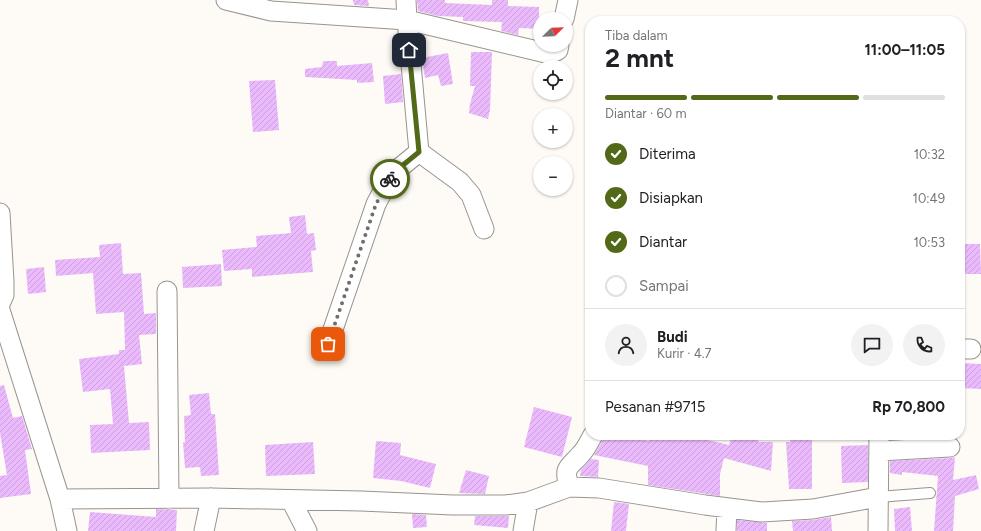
<!DOCTYPE html>
<html lang="id">
<head>
<meta charset="utf-8">
<style>
  :root { --surface:#fff; --page:#f2f2f2; --text:#202124; --muted:#757577; --line:#e0e0e0; --accent:#526918 }
  body { margin:0; font-family:Figtree,sans-serif; background:var(--page); color:var(--text); height:100vh; display:flex; flex-direction:column; font-size:15px; white-space:nowrap }
  * { box-sizing:border-box; margin:0 }
  p { font-size:13px; color:var(--muted) }
  .icon { flex:none; width:22px; height:22px; fill:none; stroke:currentColor; stroke-width:2; stroke-linecap:round; stroke-linejoin:round }
  .map { position:relative; flex:1; overflow:hidden }
  .drawer { position:absolute; left:585px; top:16px; width:380px; height:424px; display:flex; flex-direction:column; background:var(--surface); border-radius:16px; box-shadow:0 1px 3px #0004 }
  .drawer>* { flex:none }
  .needle { width:26px; rotate:67deg }
  .controls { position:absolute; left:533px; top:12px; display:grid; gap:8px }
  .controls a { display:grid; place-items:center; width:40px; height:40px; border-radius:50%; background:var(--surface); box-shadow:0 1px 3px #0004; font-size:20px }
  .pin { position:absolute; display:grid; place-items:center; width:34px; height:34px; color:#fff; margin:-17px; border-radius:8px; box-shadow:0 2px 6px #0006 }
  .courier { position:absolute; display:grid; place-items:center; width:40px; height:40px; margin:-20px; border:3px solid #526918; border-radius:50%; background:#fff; color:#222; box-shadow:0 1px 5px #0007 }
  .summary em { font-style:normal; font-weight:700 }
  .summary div { display:flex; flex-direction:column-reverse }
  .summary { display:flex; align-items:center; justify-content:space-between; height:68px; padding:0 20px }
  h1 { font-size:26px; font-weight:700; line-height:30px }
  .bar { display:grid; grid-template-columns:repeat(4,1fr); gap:6px 4px; align-content:center; height:48px; padding:0 20px }
  .bar i { height:5px; border-radius:3px; background:var(--line) }
  .bar .selected { background:var(--accent) }
  .bar p { grid-column:span 4 }
  .line { display:flex; align-items:center; gap:10px; padding:0 20px; border-top:1px solid var(--line) }
  .line div { flex:1 }
  .round { display:grid; place-items:center; flex:none; width:42px; height:42px; border-radius:21px; background:var(--page) }
  ol { padding:0 20px; list-style:none }
  li { display:flex; align-items:center; gap:12px; height:44px }
  li p { margin-inline-start:auto }
  li .icon { padding:4px; border-radius:50%; background:var(--accent); color:#fff; stroke-width:4 }
  li:last-child { color:var(--muted) }
  li i { width:22px; height:22px; border:2px solid var(--line); border-radius:50% }
  .map>svg:first-child { display:block }
  .building { fill:url(#building-hatch) }
  .lines { fill:none; stroke-linecap:round; stroke-linejoin:round }
  .lane-casing { stroke:#98948f; stroke-width:12 }
  .street-casing { stroke:#98948f; stroke-width:21 }
  .lane { stroke:#fff; stroke-width:10 }
  .street { stroke:#fff; stroke-width:19 }
  .done { stroke:#716e6b; stroke-width:4; stroke-dasharray:0 7.2 }
  .route { stroke:#526918; stroke-width:5 }
</style>
</head>
<body>
<div class="map">
<svg width="981" height="531" viewBox="0 0 981 531">
  <defs>
    <pattern id="building-hatch" width="6" height="6" patternUnits="userSpaceOnUse"><rect width="6" height="6" fill="#eabafc"/><path d="M-1 1l2-2M0 6l6-6M5 7l2-2" fill="none" stroke="#c9a0d8"/></pattern>
  </defs>
  <rect width="100%" height="100%" fill="#fefaf5"/>
  <path class="building" d="M353,0h15l1,6 -15,-1z
    M417,0h28v3l47,2v-5h16v6l31,1v22l-20,-1 -1,7 -17,-4 1,-9 -39,-1v-4l-25,-1 -20,-5z
    M471,52h21l-2,58 -2,9 -19,-6 1,-9 5,-18h-5z
    M448,53l5,31 -12,2 -3,-11 -13,3 -3,-20z
    M323,61h14v5l35,-3 2,19 -17,1v-3l-52,-3v-8l17,-2z
    M401,74l2,28 -18,2 -2,-28z
    M275,80l4,50 -26,2 -4,-51z
    M305,215l2,19 7,-1 2,17 -5,1 2,21 -61,5v-8l-28,2 -2,-21 35,-3 -1,-11 35,-3 -2,-16z
    M121,243l2,31 18,-1 3,41 12,-1v21l-17,1 3,29 -18,2 5,57 20,-1 1,28 -59,3 -1,-28 23,-1 -3,-35 -27,3 -4,-33 40,-5v-4h6l-1,-38 -28,2 -3,-41 -37,3 -1,-16 45,-3 -1,-12z
    M960,244h20l1,30h-21z
    M221,264l1,22 -39,2 -1,-21z
    M44,267l2,25 -18,2 -2,-25z
    M960,363l21,1v25l-21,-1z
    M4,385l9,33 9,-2 10,33 -7,1 6,44 -31,4v-22l7,-1 -7,-42v-47z
    M209,393l2,21h4l4,61 -18,1 -1,-9 -15,1 -2,-26h2l-1,-26 7,-1 -2,-20z
    M534,407l38,10 -10,40 -38,-10z
    M604,435h16l29,6v-6h37l43,10 3,-10h28l-2,7h15l-2,29 -47,-13 -4,16v22l-72,-11v-19l-54,-11 9,-15z
    M812,435v54h-23l-3,-47h4v-6z
    M890,435h67v4l-8,-3 -59,3z
    M376,441l25,2 -1,12 36,9 -6,24 -29,-7 -28,-3z
    M313,442l2,32 -49,2 -1,-31z
    M868,445v37l-26,1 -1,-37z
    M955,457l-2,23 23,-5 3,14 -24,7 -2,35h-19l4,-55 -36,-4v3l-12,-2v-12l61,-3z
    M591,459l8,1 -1,17 -18,-1 1,-6z
    M466,470l23,6 -4,18 -26,-1z
    M614,502l15,2 -3,27h-15z
    M910,507l2,24h-17l-1,-22z
    M156,509l21,1 -1,21h-88l2,-19 66,5z
    M412,514l14,1 1,12 -14,1z
    M475,516h34l-1,12 -34,-3z
    M831,517l1,14h-39l-1,-10 22,-1z
    M737,520l30,3v8h-30z"/>
  <g class="lines">
    <defs>
      <path id="lane" d="M878,497l52,-4"/>
      <path id="street" d="M226,0l45,11 136,9 143,34 8,-4 1,-5
        M564,19l4,-19
        M419,152l41,30 11,13 13,34
        M0,213l4,68v14l-4,9
        M167,291l2,208
        M0,310l60,189 151,-1 150,3 92,4h53l22,-3 41,-15 30,1 106,17 56,7 52,-3 65,-12
        M328,344l48,-140 16,-30 27,-22 -12,-132 -1,-20
        M960,349h11
        M879,451l71,-4
        M569,487c-6,-21 0,-19 12,-33 5,-5 8,-12 12,-19
        M60,499l7,32
        M291,500l16,31
        M204,531l7,-33
        M523,531l5,-29
        M726,531l1,-23
        M878,531l1,-96"/>
    </defs>
    <use href="#lane" class="lane-casing"/>
    <use href="#street" class="street-casing"/>
    <use href="#lane" class="lane"/>
    <use href="#street" class="street"/>
  </g>
  <g class="lines">
    <path class="done" d="M328,344l48,-140 14,-25"/>
    <path class="route" d="M390,179l2,-5 27,-22 -10,-102"/>
  </g>
</svg>
<div class="controls">
<a><svg class="needle" viewBox="-14 -14 28 28"><path d="M0-13l5 13h-10z" fill="#e53935"/><path d="M0 13l5-13h-10z" fill="#757577"/></svg></a>
<a><svg class="icon" aria-label="locate" viewBox="0 0 24 24"><circle cx="12" cy="12" r="6"/><path d="M12 2v4M12 18v4M2 12h4M18 12h4"/></svg></a>
<a>+</a>
<a>−</a>
</div>
<div class="pin" style="left:328px;top:344px;background:#ea580c"><svg class="icon" aria-label="bag" viewBox="0 0 24 24"><path d="M5 8h14l-1 12H6zM9 8a3 3 0 0 1 6 0"/></svg></div>
<div class="pin" style="left:409px;top:50px;background:#1f2937"><svg class="icon" aria-label="home" viewBox="0 0 24 24"><path d="M3 11l9-7 9 7M6 9v11h12V9"/></svg></div>
<div class="courier" style="left:390px;top:179px"><svg class="icon" aria-label="bike" viewBox="0 0 24 24"><circle cx="6" cy="16" r="4"/><circle cx="18" cy="16" r="4"/><path d="M6 16l4-8h5l3 8M10 8l3 8H6M13 5h3"/></svg></div>
<section class="drawer">
<div class="summary"><div><h1>2 mnt</h1><p>Tiba dalam</p></div><em>11:00–11:05</em></div>
<div class="bar"><i class="selected"></i><i class="selected"></i><i class="selected"></i><i></i><p>Diantar · 60 m</p></div>
<ol>
<li><svg class="icon" aria-label="check" viewBox="0 0 24 24"><path d="M5 12l5 5 9-10"/></svg>Diterima<p>10:32</p></li>
<li><svg class="icon" aria-label="check" viewBox="0 0 24 24"><path d="M5 12l5 5 9-10"/></svg>Disiapkan<p>10:49</p></li>
<li><svg class="icon" aria-label="check" viewBox="0 0 24 24"><path d="M5 12l5 5 9-10"/></svg>Diantar<p>10:53</p></li>
<li><i></i>Sampai</li>
</ol>
<div class="line" style="height:72px"><a class="round"><svg class="icon" aria-label="person" viewBox="0 0 24 24"><circle cx="12" cy="8" r="4"/><path d="M4 21q1-7 8-7t8 7"/></svg></a><div><b>Budi</b><p>Kurir · 4.7</p></div><a class="round"><svg class="icon" aria-label="chat" viewBox="0 0 24 24"><path d="M4 5h16v11H9l-5 4z"/></svg></a><a class="round"><svg class="icon" aria-label="phone" viewBox="0 0 24 24"><path d="M5 4h4l2 5-3 2q2 4 5 5l2-3 5 2v4C11 20 4 13 5 4z"/></svg></a></div>
<div class="line" style="height:52px"><div>Pesanan #9715</div><b>Rp 70,800</b></div>
</section>
</div>
</body>
</html>
